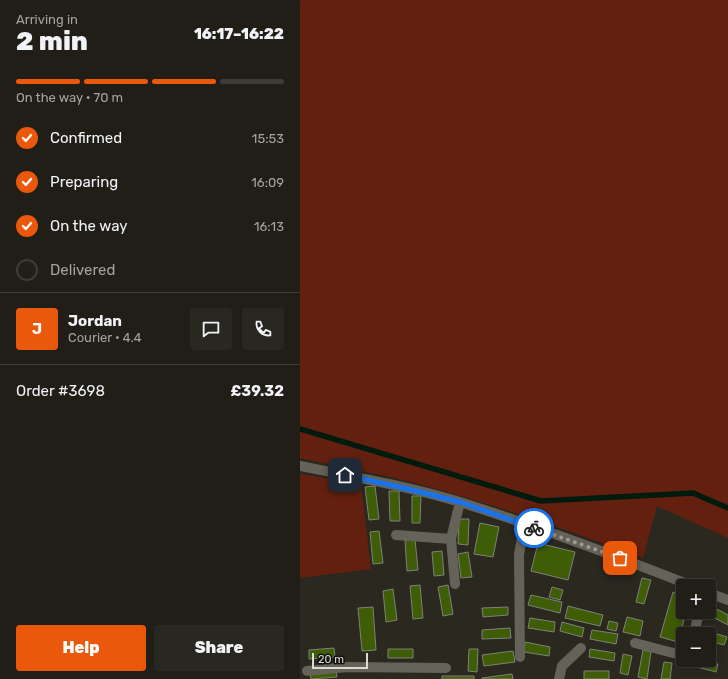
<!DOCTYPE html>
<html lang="en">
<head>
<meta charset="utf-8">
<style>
  :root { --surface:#201e17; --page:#282720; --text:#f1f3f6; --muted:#a2a2a1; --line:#3d3c36; --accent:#ea580c }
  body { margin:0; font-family:Rubik,sans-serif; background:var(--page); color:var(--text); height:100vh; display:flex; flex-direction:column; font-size:15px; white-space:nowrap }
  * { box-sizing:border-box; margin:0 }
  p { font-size:13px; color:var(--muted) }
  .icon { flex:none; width:22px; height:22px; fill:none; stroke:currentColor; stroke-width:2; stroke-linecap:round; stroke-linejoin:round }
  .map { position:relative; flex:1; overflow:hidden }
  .panel { display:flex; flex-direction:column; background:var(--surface); width:300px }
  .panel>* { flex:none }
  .fabs { position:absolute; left:376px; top:579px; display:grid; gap:8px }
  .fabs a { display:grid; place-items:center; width:40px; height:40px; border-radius:4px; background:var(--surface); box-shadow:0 2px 10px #0003,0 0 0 1px var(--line); font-size:20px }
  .scale { position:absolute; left:12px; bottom:10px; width:56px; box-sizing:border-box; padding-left:4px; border:2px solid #dbdad4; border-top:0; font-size:11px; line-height:14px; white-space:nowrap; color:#dbdad4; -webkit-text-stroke:3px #12110d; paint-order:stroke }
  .pin { position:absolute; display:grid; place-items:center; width:34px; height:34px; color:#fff; margin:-17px; border-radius:8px; box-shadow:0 2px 6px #0006 }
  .courier { position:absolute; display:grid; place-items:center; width:40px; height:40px; margin:-20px; border:3px solid #1a73e8; border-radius:50%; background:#fff; color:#222; box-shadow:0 1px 5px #0007 }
  .overview em { font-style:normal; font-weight:800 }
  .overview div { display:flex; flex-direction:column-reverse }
  .overview { display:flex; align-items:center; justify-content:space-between; height:68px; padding:0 16px }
  h1 { font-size:26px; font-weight:800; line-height:30px }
  .bar { display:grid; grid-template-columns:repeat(4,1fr); gap:6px 4px; align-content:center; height:48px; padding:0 16px }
  .bar i { height:5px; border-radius:3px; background:var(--line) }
  .bar .current { background:var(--accent) }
  .bar p { grid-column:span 4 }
  .line { display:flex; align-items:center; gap:10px; padding:0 16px; border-top:1px solid var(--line) }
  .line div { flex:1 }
  .round { display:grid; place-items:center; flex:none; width:42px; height:42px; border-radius:4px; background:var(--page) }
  ol { padding:0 16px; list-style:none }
  li { display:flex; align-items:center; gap:12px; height:44px }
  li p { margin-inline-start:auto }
  li .icon { padding:4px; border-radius:50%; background:var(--accent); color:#fff; stroke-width:4 }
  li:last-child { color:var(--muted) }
  li i { width:22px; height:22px; border:2px solid var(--line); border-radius:50% }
  .primary-button { display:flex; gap:8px; margin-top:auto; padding:8px 16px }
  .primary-button a { flex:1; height:46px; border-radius:4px; background:var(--accent); color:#fff; font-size:16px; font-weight:800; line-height:46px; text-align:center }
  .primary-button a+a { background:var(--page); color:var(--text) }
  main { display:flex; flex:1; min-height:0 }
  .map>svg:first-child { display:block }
  .green { fill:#64200f }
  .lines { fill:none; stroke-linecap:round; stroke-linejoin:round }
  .stream { stroke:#001b0e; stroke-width:5.5 }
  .building { fill:#3e5d06; stroke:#7d8278 }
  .service { stroke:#656359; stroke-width:10 }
  .done { stroke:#9d9c95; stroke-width:4; stroke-dasharray:0 7.2 }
  .route { stroke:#1a73e8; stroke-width:5 }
</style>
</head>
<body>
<main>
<section class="panel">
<div class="overview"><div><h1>2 min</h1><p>Arriving in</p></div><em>16:17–16:22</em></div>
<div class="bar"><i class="current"></i><i class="current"></i><i class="current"></i><i></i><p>On the way · 70 m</p></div>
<ol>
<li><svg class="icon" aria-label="check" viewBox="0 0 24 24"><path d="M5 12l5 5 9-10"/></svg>Confirmed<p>15:53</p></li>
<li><svg class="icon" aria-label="check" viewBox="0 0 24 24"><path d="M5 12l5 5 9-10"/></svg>Preparing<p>16:09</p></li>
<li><svg class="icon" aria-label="check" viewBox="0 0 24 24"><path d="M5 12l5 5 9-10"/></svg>On the way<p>16:13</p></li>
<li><i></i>Delivered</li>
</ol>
<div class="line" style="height:72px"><b class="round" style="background:var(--accent);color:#fff">J</b><div><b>Jordan</b><p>Courier · 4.4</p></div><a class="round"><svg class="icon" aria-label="chat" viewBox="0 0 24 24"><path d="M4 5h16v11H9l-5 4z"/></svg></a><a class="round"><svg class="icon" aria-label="phone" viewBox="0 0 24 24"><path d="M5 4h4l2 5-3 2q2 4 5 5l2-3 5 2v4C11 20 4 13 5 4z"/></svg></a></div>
<div class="line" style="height:52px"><div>Order #3698</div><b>£39.32</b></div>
<div class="primary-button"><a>Help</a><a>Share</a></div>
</section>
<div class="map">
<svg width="428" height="679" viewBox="0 0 428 679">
  <rect width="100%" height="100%" fill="#2a281f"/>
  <path class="green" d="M4,0h424v538l-71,-32 -14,52c-78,-29 -156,-56 -236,-77 -35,-9 -72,-15 -107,-23v-457z
    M0,474l39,6 22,5 10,84 -71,9z"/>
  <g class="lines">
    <path class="stream" d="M0,429l241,72 152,-8 35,15"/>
  </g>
  <path class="building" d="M75,486l4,33 -10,1 -4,-33z
    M89,491h10l1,30h-10z
    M112,496h9l-1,27h-8z
    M159,519h10l-1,26 -10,-1z
    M180,523l19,4 -6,30 -19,-3z
    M79,531l4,32 -10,1 -3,-32z
    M115,539l3,31 -11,1 -2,-31z
    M238,543l37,9 -7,28 -37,-9z
    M142,551l2,24 -10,1 -2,-24z
    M168,552l4,25 -11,1 -3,-24z
    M342,578l9,2 -7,24 -8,-2z
    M120,585l3,33 -10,1 -3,-33z
    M148,585l5,29 -10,2 -5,-29z
    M252,587l11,3 -3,10 -11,-3z
    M93,589l4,31 -11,2 -3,-31z
    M373,592l10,3v17h3l-8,30 -18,-5z
    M231,595l31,7 -2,11 -32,-8z
    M268,606l35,9 -3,11 -35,-8z
    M411,606l17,9v10l-21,-11z
    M73,607l3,43 -14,1 -4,-43z
    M208,607v8l-25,2 -1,-9z
    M327,617l16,4 -3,15 -17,-4z
    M230,618l25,4 -1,10 -26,-4z
    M309,621l9,2 -2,8 -9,-2z
    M262,622l22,6 -2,9 -22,-6z
    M210,628l1,10 -29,1v-9z
    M292,630l26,4 -2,10 -26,-5z
    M404,630l23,7 -3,8 -15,-4v-7h-6z
    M225,642l25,5 -1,9 -25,-4z
    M34,648l1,9 -26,2v-9z
    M88,649h25v9h-25z
    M169,649h9l-1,23 -9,-1z
    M290,649l25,4 -1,8 -25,-4z
    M343,650l8,2 -4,27 -9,-2z
    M213,651l2,11 -31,4 -2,-11z
    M323,654l9,2 -4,19 -8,-2z
    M394,660l24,4 -2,8 -23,-6z
    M364,662l8,1 -2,16h-9z
    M36,669l1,8 -26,2 -1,-6z
    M284,671h25v8h-25z
    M212,674l1,5h-31v-1z
    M142,676h32v3h-32z"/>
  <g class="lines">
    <path class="service" d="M0,466c54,11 108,20 160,36 79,25 156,54 232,84
      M96,535l55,4
      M155,584l-4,-45 9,-37
      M409,593l19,7
      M394,634l5,-22
      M335,643l38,10 10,-1
      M220,657l-1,-102 5,-30
      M7,671l40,-4 99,1
      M259,679l3,-13 19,-18"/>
  </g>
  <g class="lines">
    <path class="done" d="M234,528l86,30"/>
    <path class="route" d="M45,475l59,13 56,14 74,26"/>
  </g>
</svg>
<div class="fabs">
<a>+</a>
<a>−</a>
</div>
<div class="scale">20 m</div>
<div class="pin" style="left:320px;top:558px;background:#ea580c"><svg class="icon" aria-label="bag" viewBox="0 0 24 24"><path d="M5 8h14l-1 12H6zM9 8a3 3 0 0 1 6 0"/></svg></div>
<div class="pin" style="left:45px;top:475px;background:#1f2937"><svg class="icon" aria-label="home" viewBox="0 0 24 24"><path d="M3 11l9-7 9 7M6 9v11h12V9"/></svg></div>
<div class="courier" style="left:234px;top:528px"><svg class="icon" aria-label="bike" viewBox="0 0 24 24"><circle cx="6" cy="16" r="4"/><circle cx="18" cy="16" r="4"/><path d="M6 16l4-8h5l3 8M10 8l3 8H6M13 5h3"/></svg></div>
</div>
</main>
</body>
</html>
